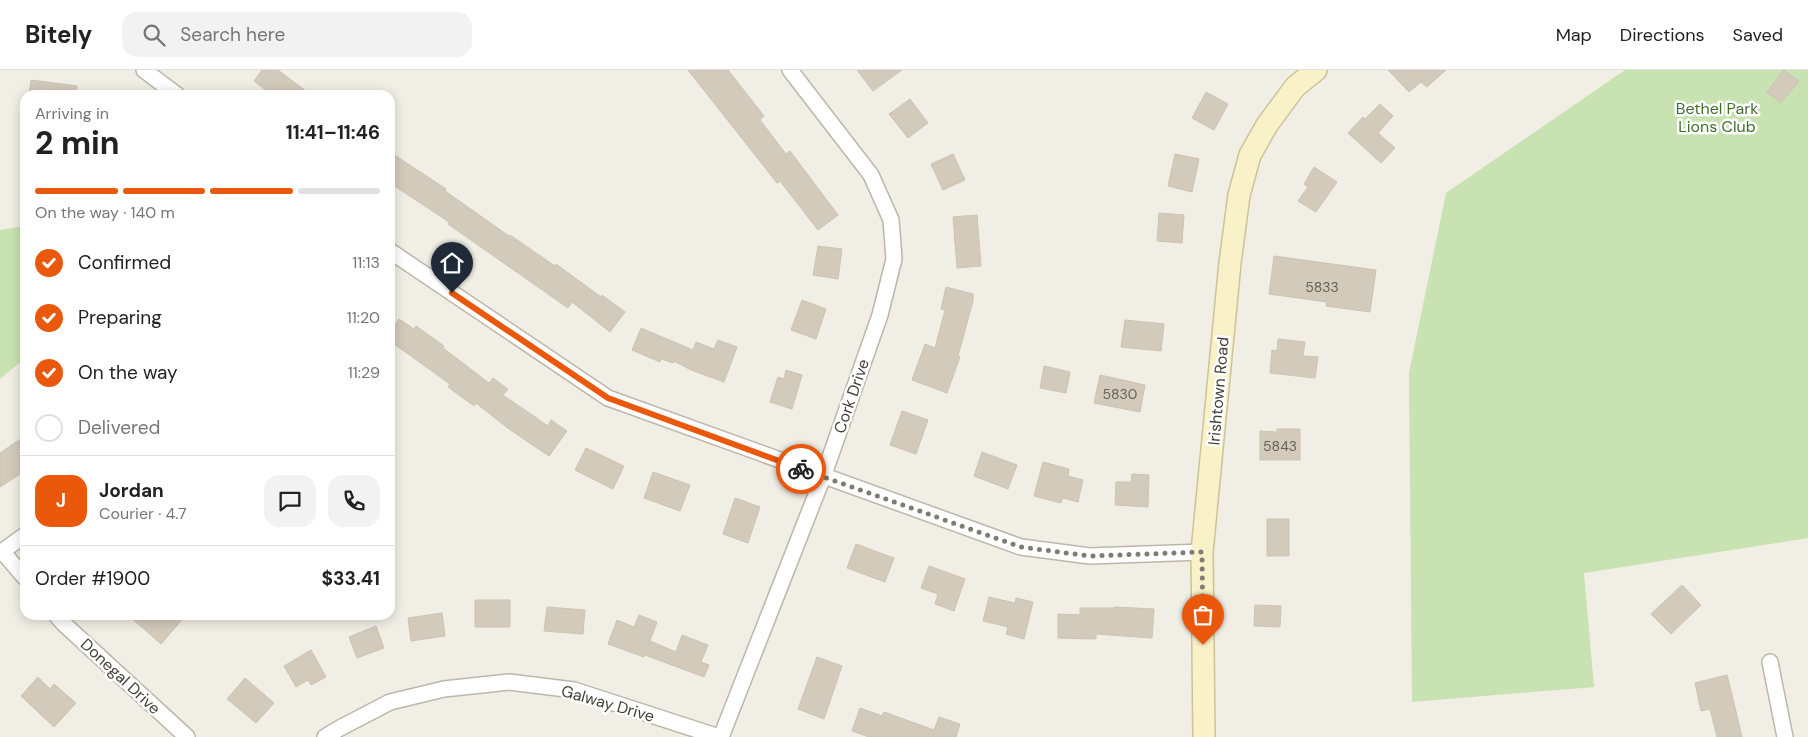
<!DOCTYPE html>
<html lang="en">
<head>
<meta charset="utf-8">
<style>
  :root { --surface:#fff; --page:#f2f2f2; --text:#222; --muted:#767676; --line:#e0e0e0; --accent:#ea580c }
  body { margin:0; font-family:"DM Sans",sans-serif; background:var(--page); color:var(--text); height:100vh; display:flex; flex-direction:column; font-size:19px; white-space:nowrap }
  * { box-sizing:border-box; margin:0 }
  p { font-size:16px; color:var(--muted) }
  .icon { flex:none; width:28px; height:28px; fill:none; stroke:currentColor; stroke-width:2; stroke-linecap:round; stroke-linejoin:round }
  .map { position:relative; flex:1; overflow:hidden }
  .side { position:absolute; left:20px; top:20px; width:375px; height:530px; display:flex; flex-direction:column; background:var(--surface); border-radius:15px; box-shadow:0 2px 12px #0003 }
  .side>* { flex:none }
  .pin { position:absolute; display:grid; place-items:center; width:42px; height:42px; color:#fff; margin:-51px -21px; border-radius:50% 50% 50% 0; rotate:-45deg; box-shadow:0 0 5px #0007 }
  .pin .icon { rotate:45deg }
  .courier { position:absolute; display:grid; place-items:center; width:50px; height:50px; margin:-25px; border:4px solid #ea580c; border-radius:50%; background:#fff; color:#222; box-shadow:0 1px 6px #0007 }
  .summary em { font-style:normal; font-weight:700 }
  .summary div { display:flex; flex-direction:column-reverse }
  .summary { display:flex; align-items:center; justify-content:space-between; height:85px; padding:0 15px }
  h1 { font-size:32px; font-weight:700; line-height:38px }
  .bar { display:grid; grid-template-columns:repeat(4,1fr); gap:8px 5px; align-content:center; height:60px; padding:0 15px }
  .bar i { height:6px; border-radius:4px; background:var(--line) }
  .bar .selected { background:var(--accent) }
  .bar p { grid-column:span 4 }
  .line { display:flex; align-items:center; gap:12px; padding:0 15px; border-top:1px solid var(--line) }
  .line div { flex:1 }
  .round { display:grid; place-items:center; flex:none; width:52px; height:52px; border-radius:15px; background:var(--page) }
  ol { padding:0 15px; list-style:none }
  li { display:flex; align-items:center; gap:15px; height:55px }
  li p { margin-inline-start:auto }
  li .icon { padding:5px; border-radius:50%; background:var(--accent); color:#fff; stroke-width:4 }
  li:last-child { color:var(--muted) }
  li i { width:28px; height:28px; border:2px solid var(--line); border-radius:50% }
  header { display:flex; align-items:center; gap:30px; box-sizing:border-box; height:70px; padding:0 25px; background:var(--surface); border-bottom:1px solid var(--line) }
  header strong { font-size:24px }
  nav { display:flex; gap:28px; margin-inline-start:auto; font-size:18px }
  .search { width:350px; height:45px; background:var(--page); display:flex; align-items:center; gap:12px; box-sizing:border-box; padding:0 18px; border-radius:15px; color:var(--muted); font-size:19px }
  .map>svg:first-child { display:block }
  .green { fill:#c8e2b1 }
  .building { fill:#d2cbbc; stroke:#ccc3b0 }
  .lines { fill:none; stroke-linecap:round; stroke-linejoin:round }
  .street-casing { stroke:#bcb7a9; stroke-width:18 }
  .secondary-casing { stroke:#cdc398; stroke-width:24 }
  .street { stroke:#fff; stroke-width:15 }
  .secondary { stroke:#f9f1c7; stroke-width:21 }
  .done { stroke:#807c73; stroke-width:5; stroke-dasharray:0 9 }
  .route { stroke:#ea580c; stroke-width:6 }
  .labels { text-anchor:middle; stroke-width:5; stroke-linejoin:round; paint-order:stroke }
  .number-label { font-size:14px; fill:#676257 }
  .park-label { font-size:16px; fill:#416f2e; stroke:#fff }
  .street-label { font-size:16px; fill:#433f35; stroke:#fff }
</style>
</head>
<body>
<header>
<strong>Bitely</strong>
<div class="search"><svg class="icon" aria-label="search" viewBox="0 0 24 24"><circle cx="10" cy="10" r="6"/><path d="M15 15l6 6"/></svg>Search here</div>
<nav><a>Map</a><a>Directions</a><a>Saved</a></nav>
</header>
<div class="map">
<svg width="1808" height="667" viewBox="0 0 1808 667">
  <rect width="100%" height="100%" fill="#f1eee5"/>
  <path class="green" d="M1625,0h183v468l-224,35 10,114 -182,15 -3,-329 37,-180z
    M25,156v132l-25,21v-149z"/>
  <path class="building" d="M262,0h16l33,25h-39l-18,-14z
    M688,0h40l36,46 -4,4 26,34 4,-3 48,64 -20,15 -38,-49 -3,2z
    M857,0h45l-29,21z
    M1388,0h58l-19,17 -6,-5 -12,10z
    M1784,0l15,11 -18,22 -14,-11z
    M31,10l46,6 -1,9h-47z
    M1206,22l22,12 -14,26 -22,-12z
    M910,29l18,24 -20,15 -19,-24z
    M1380,34l13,12 -15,17 17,15 -14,15 -33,-30 15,-16 2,2z
    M390,82l56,37 -1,2 64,45 1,-1 45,31 1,-2 45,33 1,-2 23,17 -15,20 -38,-30 -4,6 -120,-84 1,-2 -59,-39z
    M953,84l12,26 -22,10 -12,-26z
    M1175,84l24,5 -7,33 -24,-6z
    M1314,97l23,15 -21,30 -18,-11 10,-14 -4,-3z
    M1159,143l25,2 -2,28 -25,-2z
    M977,145l4,51 -24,2 -4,-51z
    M818,176l24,3 -4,30 -25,-4z
    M1274,186l102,14 -6,42 -44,-6 1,-4 -58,-8z
    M946,217l27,7v7l-15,55 2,1 -13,36 -35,-13 13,-36 10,4 10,-38 -4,-1z
    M802,230l24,9 -10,30 -25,-9z
    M399,249l15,10 2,-3 28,20 -1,2 46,35 4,-5 15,11 -5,6 45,31 3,-6 16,11 -18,25 -40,-27 -33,-26 -2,3 -26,-19 2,-3 -60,-43v-10z
    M1125,250l39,4 -3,27 -40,-4z
    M641,258l52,22 3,-8 18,7 4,-9 19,7 -13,35 -33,-12 -17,-9 -1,2 -12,-4 -1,3 -28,-12z
    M1278,269l27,3 -2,14 15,1 -3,21 -45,-5 2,-23 5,1z
    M1044,296l26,6 -4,21 -26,-5z
    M786,300l16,5 -10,34 -22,-7 8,-25 6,2z
    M1100,305l45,10 -5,27 -46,-9z
    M902,341l26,9 -12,34 -26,-9z
    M1277,359h23v31h-40v-29l17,1z
    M25,366v35l-25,16v-34z
    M586,378l38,18 -11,23 -38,-19z
    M982,382l35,13 -9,24 -34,-13z
    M1043,392l26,7 -1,7 15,4 -5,22 -15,-4 -2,5 -27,-7z
    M653,402l37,13 -10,26 -36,-13z
    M1132,404l17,1 -1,32 -33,-2 1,-23h15z
    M735,428l25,9 -12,36 -25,-9z
    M1267,449h22v37h-22z
    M856,474l38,14 -9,24 -38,-14z
    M929,496l36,13 -11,32 -19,-7 3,-10 -17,-6z
    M1682,515l19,20 -30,29 -20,-20z
    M989,527l26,6 1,-5 17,4 -9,37 -18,-5 2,-7 -25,-6z
    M475,530h35v27h-35z
    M1255,535l26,1 -1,21 -26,-1z
    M547,537l38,3 -2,24 -39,-3z
    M1114,537l40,2 -2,29 -56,-4v5l-38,-1v-24l22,1v-7h34z
    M442,543l3,23 -34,5 -3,-23z
    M128,545h58l-25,29z
    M639,545l18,7 -7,19 26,11 6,-17 26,10 -7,17 8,3 -5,12 -59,-22 -1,2 -36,-13 9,-24 17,7z
    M376,556l8,22 -27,10 -8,-21z
    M311,580l15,27 -15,8 -3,-5 -12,7 -12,-21z
    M817,587l25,9 -18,53 -26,-10z
    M1727,605l7,28 8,34h-25l-7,-28 -9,2 -6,-28z
    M38,607l12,12 4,-5 22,19 -22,24 -33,-31z
    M245,608l29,25 -18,20 -29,-24z
    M860,638l22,8 2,-4 50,18 5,-13 21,7 -4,13h-87l-17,-6z"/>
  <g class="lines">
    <defs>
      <path id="street" d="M144,0l33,25
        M390,181l218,147 413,149 69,9 112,-4
        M2,481l23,27
        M0,483l25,-18
        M56,545l8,9 123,113
        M1770,592l15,75
        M325,667l15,-9 50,-26 54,-13 65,-7 65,8 145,47
        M721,667l102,-260 57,-162 14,-56 -3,-39 -20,-45 -81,-105"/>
      <path id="secondary" d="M1204,667l-2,-185 28,-289 9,-68 11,-40 17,-30 28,-38 21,-17"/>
    </defs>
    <use href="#street" class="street-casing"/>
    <use href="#secondary" class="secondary-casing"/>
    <use href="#street" class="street"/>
    <use href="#secondary" class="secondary"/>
  </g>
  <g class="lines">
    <path class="done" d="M801,399l220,78 69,9 112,-4 1,93"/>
    <path class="route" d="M452,223l156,105 193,71"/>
  </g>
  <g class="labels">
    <g class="number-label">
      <text x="1322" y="222">5833</text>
      <text x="1120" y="329">5830</text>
      <text x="1280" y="381">5843</text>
    </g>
    <g class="park-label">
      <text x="1717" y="44">Bethel Park<tspan x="1717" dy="18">Lions Club</tspan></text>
    </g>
    <g class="street-label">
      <text transform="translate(1218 321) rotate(-85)" y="6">Irishtown Road</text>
      <text transform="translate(851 326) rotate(-71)" y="6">Cork Drive</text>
      <text transform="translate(121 606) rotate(43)" y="6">Donegal Drive</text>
      <text transform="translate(608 633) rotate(16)" y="6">Galway Drive</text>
    </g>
  </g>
</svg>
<div class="pin" style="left:1203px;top:575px;background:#ea580c"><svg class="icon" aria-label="bag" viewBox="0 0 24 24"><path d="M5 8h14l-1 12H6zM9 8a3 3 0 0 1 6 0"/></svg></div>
<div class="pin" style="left:452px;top:223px;background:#1f2937"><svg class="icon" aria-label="home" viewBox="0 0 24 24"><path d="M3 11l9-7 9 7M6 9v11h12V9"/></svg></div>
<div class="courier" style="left:801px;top:399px"><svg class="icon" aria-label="bike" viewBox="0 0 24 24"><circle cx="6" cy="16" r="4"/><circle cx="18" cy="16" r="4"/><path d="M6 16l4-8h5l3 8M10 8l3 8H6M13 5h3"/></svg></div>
<section class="side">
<div class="summary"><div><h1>2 min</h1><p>Arriving in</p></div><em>11:41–11:46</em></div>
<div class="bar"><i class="selected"></i><i class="selected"></i><i class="selected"></i><i></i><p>On the way · 140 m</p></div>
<ol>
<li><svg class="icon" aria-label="check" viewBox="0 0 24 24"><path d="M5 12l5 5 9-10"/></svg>Confirmed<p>11:13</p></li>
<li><svg class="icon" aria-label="check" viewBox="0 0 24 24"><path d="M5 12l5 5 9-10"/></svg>Preparing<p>11:20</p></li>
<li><svg class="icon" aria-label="check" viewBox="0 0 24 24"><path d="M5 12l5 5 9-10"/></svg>On the way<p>11:29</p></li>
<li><i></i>Delivered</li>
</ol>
<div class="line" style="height:90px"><b class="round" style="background:var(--accent);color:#fff">J</b><div><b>Jordan</b><p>Courier · 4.7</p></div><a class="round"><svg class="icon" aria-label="chat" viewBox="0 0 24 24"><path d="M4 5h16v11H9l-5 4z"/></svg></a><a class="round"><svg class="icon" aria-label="phone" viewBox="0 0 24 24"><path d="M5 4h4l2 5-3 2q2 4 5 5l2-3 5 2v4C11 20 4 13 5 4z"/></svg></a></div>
<div class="line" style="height:65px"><div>Order #1900</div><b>$33.41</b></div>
</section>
</div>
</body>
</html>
